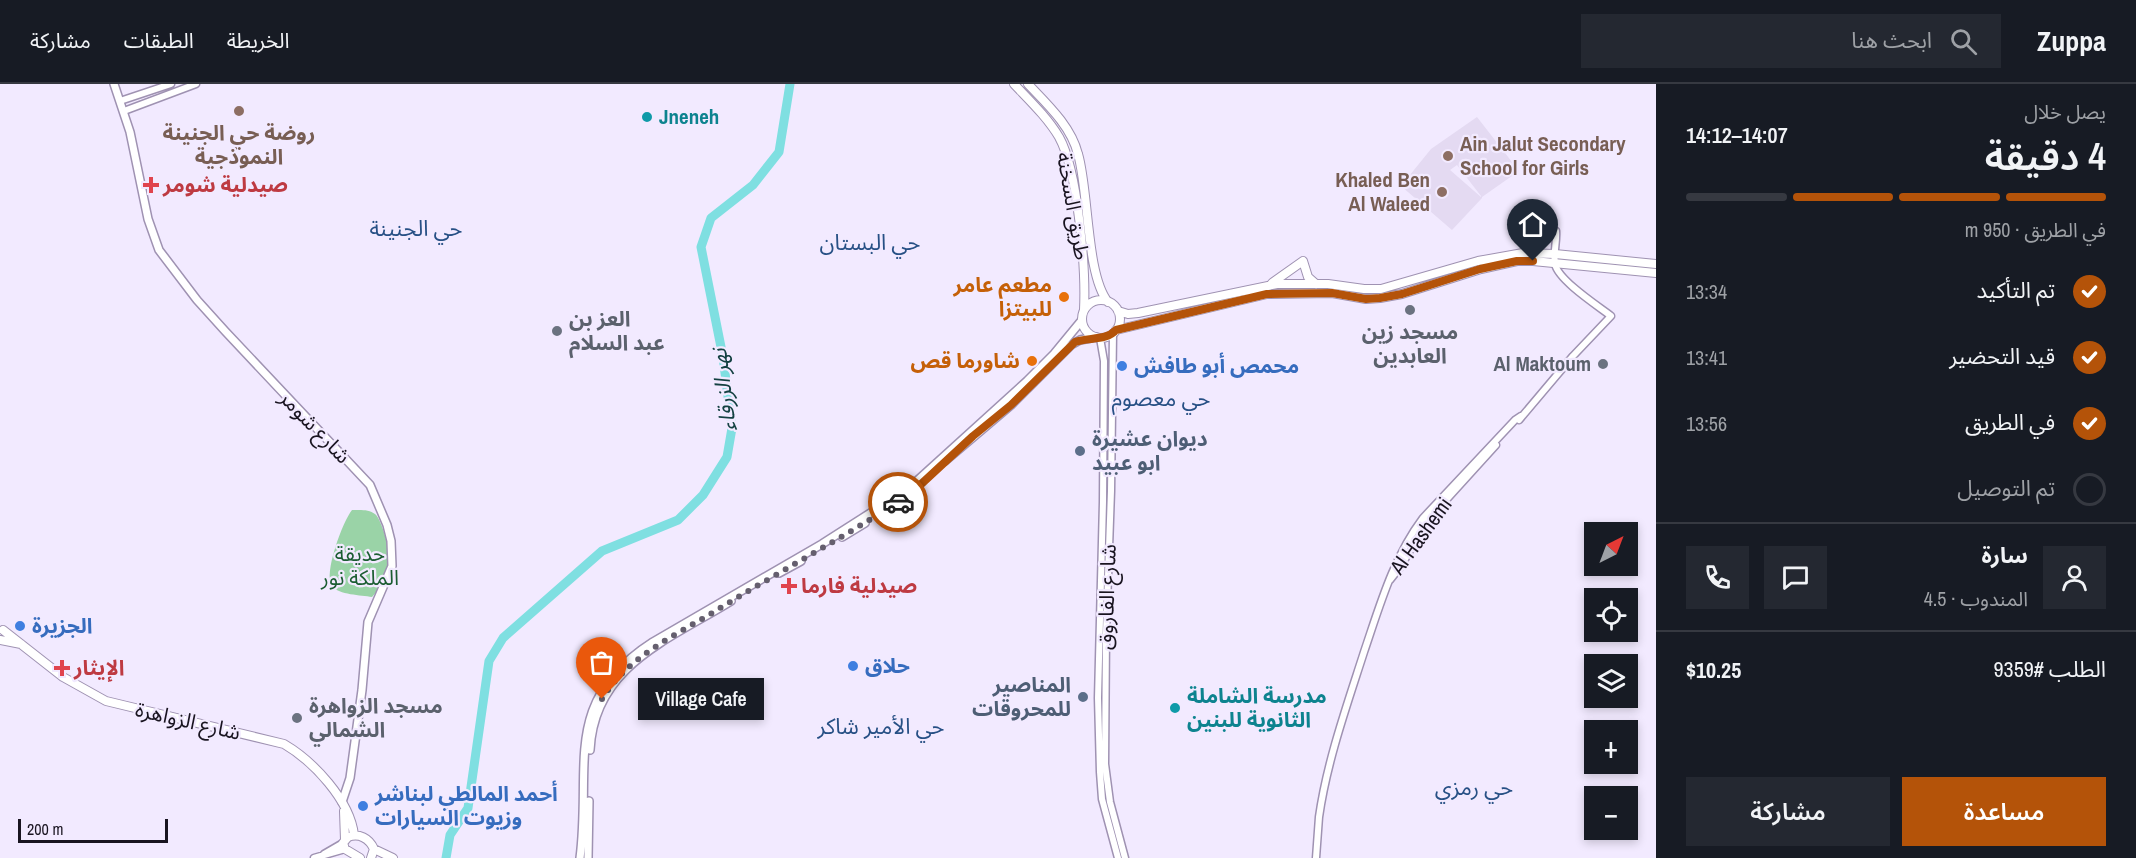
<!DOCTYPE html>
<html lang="ar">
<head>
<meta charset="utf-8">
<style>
  :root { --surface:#171b24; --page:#242831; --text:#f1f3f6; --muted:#9ea1a6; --line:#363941; --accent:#b45309 }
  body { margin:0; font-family:"Archivo Narrow","Noto Sans Arabic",sans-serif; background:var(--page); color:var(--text); direction:rtl; height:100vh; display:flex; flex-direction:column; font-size:22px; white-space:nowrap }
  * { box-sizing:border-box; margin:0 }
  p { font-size:20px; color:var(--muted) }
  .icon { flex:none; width:33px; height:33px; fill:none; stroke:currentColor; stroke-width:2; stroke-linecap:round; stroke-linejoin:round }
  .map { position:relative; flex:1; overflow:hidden; direction:ltr }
  .panel { display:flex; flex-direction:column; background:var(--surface); width:480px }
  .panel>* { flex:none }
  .needle { width:39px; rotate:42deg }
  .tools { position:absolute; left:1584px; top:438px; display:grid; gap:12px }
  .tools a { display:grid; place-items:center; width:54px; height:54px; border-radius:0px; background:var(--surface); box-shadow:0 3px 9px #0003; font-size:30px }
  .scale { position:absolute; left:18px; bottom:15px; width:150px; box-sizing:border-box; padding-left:6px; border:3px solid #191420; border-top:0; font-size:16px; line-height:21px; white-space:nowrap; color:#191420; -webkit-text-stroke:4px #f2eaff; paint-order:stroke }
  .pin { position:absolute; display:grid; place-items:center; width:51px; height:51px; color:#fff; margin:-62px -26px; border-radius:50% 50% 50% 0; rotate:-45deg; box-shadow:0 0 6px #0007 }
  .pin .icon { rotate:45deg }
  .courier { position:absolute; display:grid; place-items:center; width:60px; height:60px; margin:-30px; border:4px solid #b45309; border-radius:50%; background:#fff; color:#222; box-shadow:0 2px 8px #0007 }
  .bubble { position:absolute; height:42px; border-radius:0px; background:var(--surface); box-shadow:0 3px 9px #0003; font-size:20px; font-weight:600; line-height:42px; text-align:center; direction:rtl }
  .summary em { font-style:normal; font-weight:600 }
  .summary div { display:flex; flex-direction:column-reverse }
  .summary { display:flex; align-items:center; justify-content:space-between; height:102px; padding:0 30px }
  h1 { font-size:39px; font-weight:600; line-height:45px }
  .bar { display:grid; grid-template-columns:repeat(4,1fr); gap:9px 6px; align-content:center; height:72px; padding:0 30px }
  .bar i { height:8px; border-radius:4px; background:var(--line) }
  .bar .on { background:var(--accent) }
  .bar p { grid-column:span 4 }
  .line { display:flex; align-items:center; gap:15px; padding:0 30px; border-top:2px solid var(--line) }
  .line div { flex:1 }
  .round { display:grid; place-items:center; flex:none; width:63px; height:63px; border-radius:0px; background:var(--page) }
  ol { padding:0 30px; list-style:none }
  li { display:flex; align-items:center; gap:18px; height:66px }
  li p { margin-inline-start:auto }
  li .icon { padding:6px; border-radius:50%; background:var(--accent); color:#fff; stroke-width:4 }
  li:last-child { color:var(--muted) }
  li i { width:33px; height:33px; border:3px solid var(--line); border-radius:50% }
  .button { display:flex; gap:12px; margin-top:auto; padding:12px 30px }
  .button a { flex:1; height:69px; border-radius:0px; background:var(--accent); color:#fff; font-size:24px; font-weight:600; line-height:69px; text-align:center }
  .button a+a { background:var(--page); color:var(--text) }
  header { display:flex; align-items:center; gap:36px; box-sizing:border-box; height:84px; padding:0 30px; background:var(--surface); border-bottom:2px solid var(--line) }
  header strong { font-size:28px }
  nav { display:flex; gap:33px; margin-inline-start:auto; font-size:21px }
  .search { width:420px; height:54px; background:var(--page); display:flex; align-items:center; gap:15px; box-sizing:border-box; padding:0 21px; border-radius:0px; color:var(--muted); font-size:22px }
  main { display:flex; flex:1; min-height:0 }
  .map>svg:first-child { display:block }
  .built { fill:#e4daf2; fill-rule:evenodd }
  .green { fill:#9ad3a7 }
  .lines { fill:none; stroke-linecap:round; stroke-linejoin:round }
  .river { stroke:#7fdfe1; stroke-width:9 }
  .tertiary-casing { stroke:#9f92b2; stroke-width:9 }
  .secondary-casing { stroke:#9f92b2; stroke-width:10 }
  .primary-casing { stroke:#9f92b2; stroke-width:10 }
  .tertiary { stroke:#fff; stroke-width:6 }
  .secondary { stroke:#fff; stroke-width:7 }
  .primary { stroke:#fff; stroke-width:8 }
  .done { stroke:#655f6e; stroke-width:6; stroke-dasharray:0 10.8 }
  .route { stroke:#b45309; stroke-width:8 }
  .education-dot { fill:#8d6e63; stroke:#f2eaff; stroke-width:2 }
  .culture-dot { fill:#0f9aa8; stroke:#f2eaff; stroke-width:2 }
  .health-dot { fill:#e0444e; stroke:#f2eaff; stroke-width:2 }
  .food-dot { fill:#e8710a; stroke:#f2eaff; stroke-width:2 }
  .worship-dot { fill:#6b7280; stroke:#f2eaff; stroke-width:2 }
  .shop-dot { fill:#3f7fe0; stroke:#f2eaff; stroke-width:2 }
  .service-dot { fill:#5c6f8a; stroke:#f2eaff; stroke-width:2 }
  .labels { text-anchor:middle; stroke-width:4.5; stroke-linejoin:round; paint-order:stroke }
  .culture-label { font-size:21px; font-weight:bold; fill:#0d838f; stroke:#f2eaff; text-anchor:start }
  .education-label { font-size:21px; font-weight:bold; fill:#785e54; stroke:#f2eaff }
  .health-label { font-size:21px; font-weight:bold; fill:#be3a42; stroke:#f2eaff; text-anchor:start }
  .street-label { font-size:21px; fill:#191420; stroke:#f2eaff }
  .food-label { font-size:21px; font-weight:bold; fill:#c56008; stroke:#f2eaff; text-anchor:end }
  .worship-label { font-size:21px; font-weight:bold; fill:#5b616d; stroke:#f2eaff; text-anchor:start }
  .shop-label { font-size:21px; font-weight:bold; fill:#366cbe; stroke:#f2eaff; text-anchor:start }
  .service-label { font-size:21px; font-weight:bold; fill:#4e5e75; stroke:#f2eaff; text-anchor:start }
  .park-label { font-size:21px; fill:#1b5d32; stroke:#f2eaff }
  .neighbourhood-label { font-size:22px; fill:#275085; stroke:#f2eaff }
  .water-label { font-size:22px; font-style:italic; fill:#144142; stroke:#f2eaff }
</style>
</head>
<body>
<header>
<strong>Zuppa</strong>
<div class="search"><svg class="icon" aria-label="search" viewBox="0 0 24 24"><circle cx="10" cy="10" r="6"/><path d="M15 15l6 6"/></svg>ابحث هنا</div>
<nav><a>الخريطة</a><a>الطبقات</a><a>مشاركة</a></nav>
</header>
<main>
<section class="panel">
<div class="summary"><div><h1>4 دقيقة</h1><p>يصل خلال</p></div><em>14:07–14:12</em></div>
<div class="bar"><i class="on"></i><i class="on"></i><i class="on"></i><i></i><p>في الطريق · 950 m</p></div>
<ol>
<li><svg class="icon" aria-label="check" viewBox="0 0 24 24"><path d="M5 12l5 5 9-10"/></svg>تم التأكيد<p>13:34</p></li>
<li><svg class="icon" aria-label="check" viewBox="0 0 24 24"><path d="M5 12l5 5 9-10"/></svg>قيد التحضير<p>13:41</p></li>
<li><svg class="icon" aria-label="check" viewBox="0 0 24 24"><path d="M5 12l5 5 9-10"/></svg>في الطريق<p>13:56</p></li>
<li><i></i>تم التوصيل</li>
</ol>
<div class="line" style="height:108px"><a class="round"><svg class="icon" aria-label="person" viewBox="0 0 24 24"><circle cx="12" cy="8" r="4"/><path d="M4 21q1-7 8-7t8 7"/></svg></a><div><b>سارة</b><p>المندوب · 4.5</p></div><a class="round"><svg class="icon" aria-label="chat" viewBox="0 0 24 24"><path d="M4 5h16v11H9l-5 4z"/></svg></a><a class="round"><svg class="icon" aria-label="phone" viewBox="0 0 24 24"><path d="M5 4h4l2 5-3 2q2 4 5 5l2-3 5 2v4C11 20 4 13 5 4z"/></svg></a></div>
<div class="line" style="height:78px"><div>الطلب #9359</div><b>$10.25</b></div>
<div class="button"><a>مساعدة</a><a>مشاركة</a></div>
</section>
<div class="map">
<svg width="1656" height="774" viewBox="0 0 1656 774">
  <rect width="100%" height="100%" fill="#f2eaff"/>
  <path class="built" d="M1477,33l42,54 -37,26v1l-30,32 -51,-44 30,-37zM1457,81l24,31v1l-31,-27z"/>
  <path class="green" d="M352,426c8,0 17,-1 23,4 7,5 16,41 15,49 -2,13 -9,24 -18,34 -11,-2 -33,-2 -40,-11 -9,-12 11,-65 20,-76z"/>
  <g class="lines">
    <path class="river" d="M446,774l4,-23 18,-27 21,-147 14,-23 99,-87 76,-31 25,-25 24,-38 5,-29 -9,-71 -22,-110 10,-29 42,-33 26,-33 11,-68"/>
    <defs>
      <path id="tertiary" d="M120,17l51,-17
        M124,27l72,-27
        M1113,249l-2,158 -5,143 -1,130 5,38 15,56
        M1100,254l4,23 -1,141 -5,196 2,74 2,27 16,59
        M1519,336l54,-64 38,-40c-13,-10 -53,-36 -56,-52 -2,-10 2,-22 1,-33
        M1390,496l11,-14 26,-45 69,-76
        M324,770l19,-11
        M314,774l31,-9
        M1316,774c1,-14 2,-28 3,-41 8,-56 28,-112 45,-165 16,-47 29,-94 59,-134l92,-98 6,-4"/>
      <path id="secondary" d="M114,0l16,48 18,87 11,31 38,50 28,31 145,154 17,40 4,16 1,25 -24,56 -6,68 -12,88 -8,24
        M945,377l66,-56 60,-60 9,-5 16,-3
        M842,453l23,-14
        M779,489l22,-12
        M590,666c4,-84 78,-110 141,-149
        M580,774c12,-93 -20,-156 73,-216l169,-98 86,-55 119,-108 27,-27 28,-34
        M588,774l1,-57"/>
      <path id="primary" d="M1014,0c16,17 33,33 45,53 19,34 27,132 25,173
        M1028,0c19,20 43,42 50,70 11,37 8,121 30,148
        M1272,199l31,-22 5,16 8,7
        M1082 235a19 19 0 1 1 38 0a19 19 0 1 1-38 0Z
        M1118,227l10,3 10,-1 139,-29h51l36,5h17l97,-28 45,-8 32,1 101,10
        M1116,246l151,-36 65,-1 34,6 14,-1 22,-4 79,-25 36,-8h16l123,12
        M3,546l60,47 43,24 178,43c29,17 66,56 70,91
        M0,556l21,4
        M344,727l1,29
        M374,765l19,9
        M360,774l-15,-9 -2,-6 5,-6c11,-4 21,1 26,12l-3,9"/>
    </defs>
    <use href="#tertiary" class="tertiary-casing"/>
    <use href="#secondary" class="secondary-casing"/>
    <use href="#primary" class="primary-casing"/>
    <use href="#tertiary" class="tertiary"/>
    <use href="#secondary" class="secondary"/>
    <use href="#primary" class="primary"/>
  </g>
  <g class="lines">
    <path class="done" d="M602,615c26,-43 73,-63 115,-89 60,-37 122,-70 181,-108"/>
    <path class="route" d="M898,418l20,-15 55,-51 38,-31 64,-63c14,-5 31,-1 41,-12l151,-36 65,-1 34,6 14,-1 22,-4 78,-25 37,-8h16"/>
  </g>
  <g class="education-dot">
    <circle cx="239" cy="27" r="6"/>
    <circle cx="1448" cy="72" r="6"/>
    <circle cx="1442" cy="108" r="6"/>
  </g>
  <g class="culture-dot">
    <circle cx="647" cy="33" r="6"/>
    <circle cx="1175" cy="624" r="6"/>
  </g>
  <g class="health-dot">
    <path d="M148 92h6v6h6v6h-6v6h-6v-6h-6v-6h6z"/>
    <path d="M786 493h6v6h6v6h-6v6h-6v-6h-6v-6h6z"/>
    <path d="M59 575h6v6h6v6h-6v6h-6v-6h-6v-6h6z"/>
  </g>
  <g class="food-dot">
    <circle cx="1064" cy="213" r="6"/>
    <circle cx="1032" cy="277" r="6"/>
  </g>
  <g class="worship-dot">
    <circle cx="1410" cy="226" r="6"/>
    <circle cx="557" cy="247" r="6"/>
    <circle cx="1603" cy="280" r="6"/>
    <circle cx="297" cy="634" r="6"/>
  </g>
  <g class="shop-dot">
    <circle cx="1122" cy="282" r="6"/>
    <circle cx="20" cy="542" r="6"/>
    <circle cx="853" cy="582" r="6"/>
    <circle cx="363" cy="722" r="6"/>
  </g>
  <g class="service-dot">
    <circle cx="1080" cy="367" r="6"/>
    <circle cx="1083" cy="613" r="6"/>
  </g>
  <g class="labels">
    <g class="culture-label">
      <text x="659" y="40">Jneneh</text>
      <text x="1187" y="619">مدرسة الشاملة<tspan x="1187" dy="24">الثانوية للبنين</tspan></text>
    </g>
    <g class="education-label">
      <text x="239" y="56">روضة حي الجنينة<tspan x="239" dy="24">النموذجية</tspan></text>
      <text x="1460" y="67" text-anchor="start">Ain Jalut Secondary<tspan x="1460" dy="24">School for Girls</tspan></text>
      <text x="1430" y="103" text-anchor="end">Khaled Ben<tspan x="1430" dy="24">Al Waleed</tspan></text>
    </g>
    <g class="health-label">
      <text x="163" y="108">صيدلية شومر</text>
      <text x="801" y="509">صيدلية فارما</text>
      <text x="74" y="591">الإيثار</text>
    </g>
    <g class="street-label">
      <text transform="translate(1073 122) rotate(80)" y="7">طريق السخنة</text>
      <text transform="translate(315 343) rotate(46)" y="7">شارع شومر</text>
      <text transform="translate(1421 452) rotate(-54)" y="7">Al Hashemi</text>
      <text transform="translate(1107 513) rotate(-88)" y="7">شارع الفاروق</text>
      <text transform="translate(188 637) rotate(13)" y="7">شارع الزواهرة</text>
    </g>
    <g class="food-label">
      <text x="1052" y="208">مطعم عامر<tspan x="1052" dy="24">للبيتزا</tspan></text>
      <text x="1020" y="284">شاورما قص</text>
    </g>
    <g class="worship-label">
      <text x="569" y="242">العز بن<tspan x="569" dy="24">عبد السلام</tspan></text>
      <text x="1410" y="255" text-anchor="middle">مسجد زين<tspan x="1410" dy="24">العابدين</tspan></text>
      <text x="1591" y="287" text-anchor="end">Al Maktoum</text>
      <text x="309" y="629">مسجد الزواهرة<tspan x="309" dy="24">الشمالي</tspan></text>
    </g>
    <g class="shop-label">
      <text x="1134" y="289">محمص أبو طافش</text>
      <text x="32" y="549">الجزيرة</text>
      <text x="865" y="589">حلاق</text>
      <text x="375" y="717">أحمد المالطي لبناشر<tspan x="375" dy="24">وزيوت السيارات</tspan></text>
    </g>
    <g class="service-label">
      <text x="1092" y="362">ديوان عشيرة<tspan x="1092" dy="24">ابو عبيد</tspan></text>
      <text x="1071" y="608" text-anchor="end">المناصير<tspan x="1071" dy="24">للمحروقات</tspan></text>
    </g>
    <g class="park-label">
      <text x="360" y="477">حديقة<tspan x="360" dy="24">الملكة نور</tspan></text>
    </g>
    <g class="neighbourhood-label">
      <text x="416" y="152">حي الجنينة</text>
      <text x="870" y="166">حي البستان</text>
      <text x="1161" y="322">حي معصوم</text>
      <text x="881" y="650">حي الأمير شاكر</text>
      <text x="1474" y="711">حي رمزي</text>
    </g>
    <g class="water-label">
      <text transform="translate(723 306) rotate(-97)" y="8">نهر الزرقاء</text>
    </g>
  </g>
</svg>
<div class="tools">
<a><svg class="needle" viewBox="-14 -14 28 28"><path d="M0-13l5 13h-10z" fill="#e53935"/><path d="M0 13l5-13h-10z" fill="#9ea1a6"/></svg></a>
<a><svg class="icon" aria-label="locate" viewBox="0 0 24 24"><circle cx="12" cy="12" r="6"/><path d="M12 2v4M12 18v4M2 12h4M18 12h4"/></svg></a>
<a><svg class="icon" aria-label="layers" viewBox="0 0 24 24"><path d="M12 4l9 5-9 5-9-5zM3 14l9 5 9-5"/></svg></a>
<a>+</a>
<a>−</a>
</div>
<div class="scale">200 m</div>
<div class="pin" style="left:602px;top:615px;background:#ea580c"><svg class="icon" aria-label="bag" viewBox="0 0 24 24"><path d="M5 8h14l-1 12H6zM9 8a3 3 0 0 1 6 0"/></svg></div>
<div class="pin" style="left:1533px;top:177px;background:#1f2937"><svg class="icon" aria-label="home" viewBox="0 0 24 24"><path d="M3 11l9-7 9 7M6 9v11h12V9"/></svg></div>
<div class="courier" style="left:898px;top:418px"><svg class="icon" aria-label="car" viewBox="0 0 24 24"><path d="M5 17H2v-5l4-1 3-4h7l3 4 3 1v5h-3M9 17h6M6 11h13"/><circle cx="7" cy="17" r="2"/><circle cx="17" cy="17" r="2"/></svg></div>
<div class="bubble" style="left:638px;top:594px;width:126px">Village Cafe</div>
</div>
</main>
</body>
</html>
